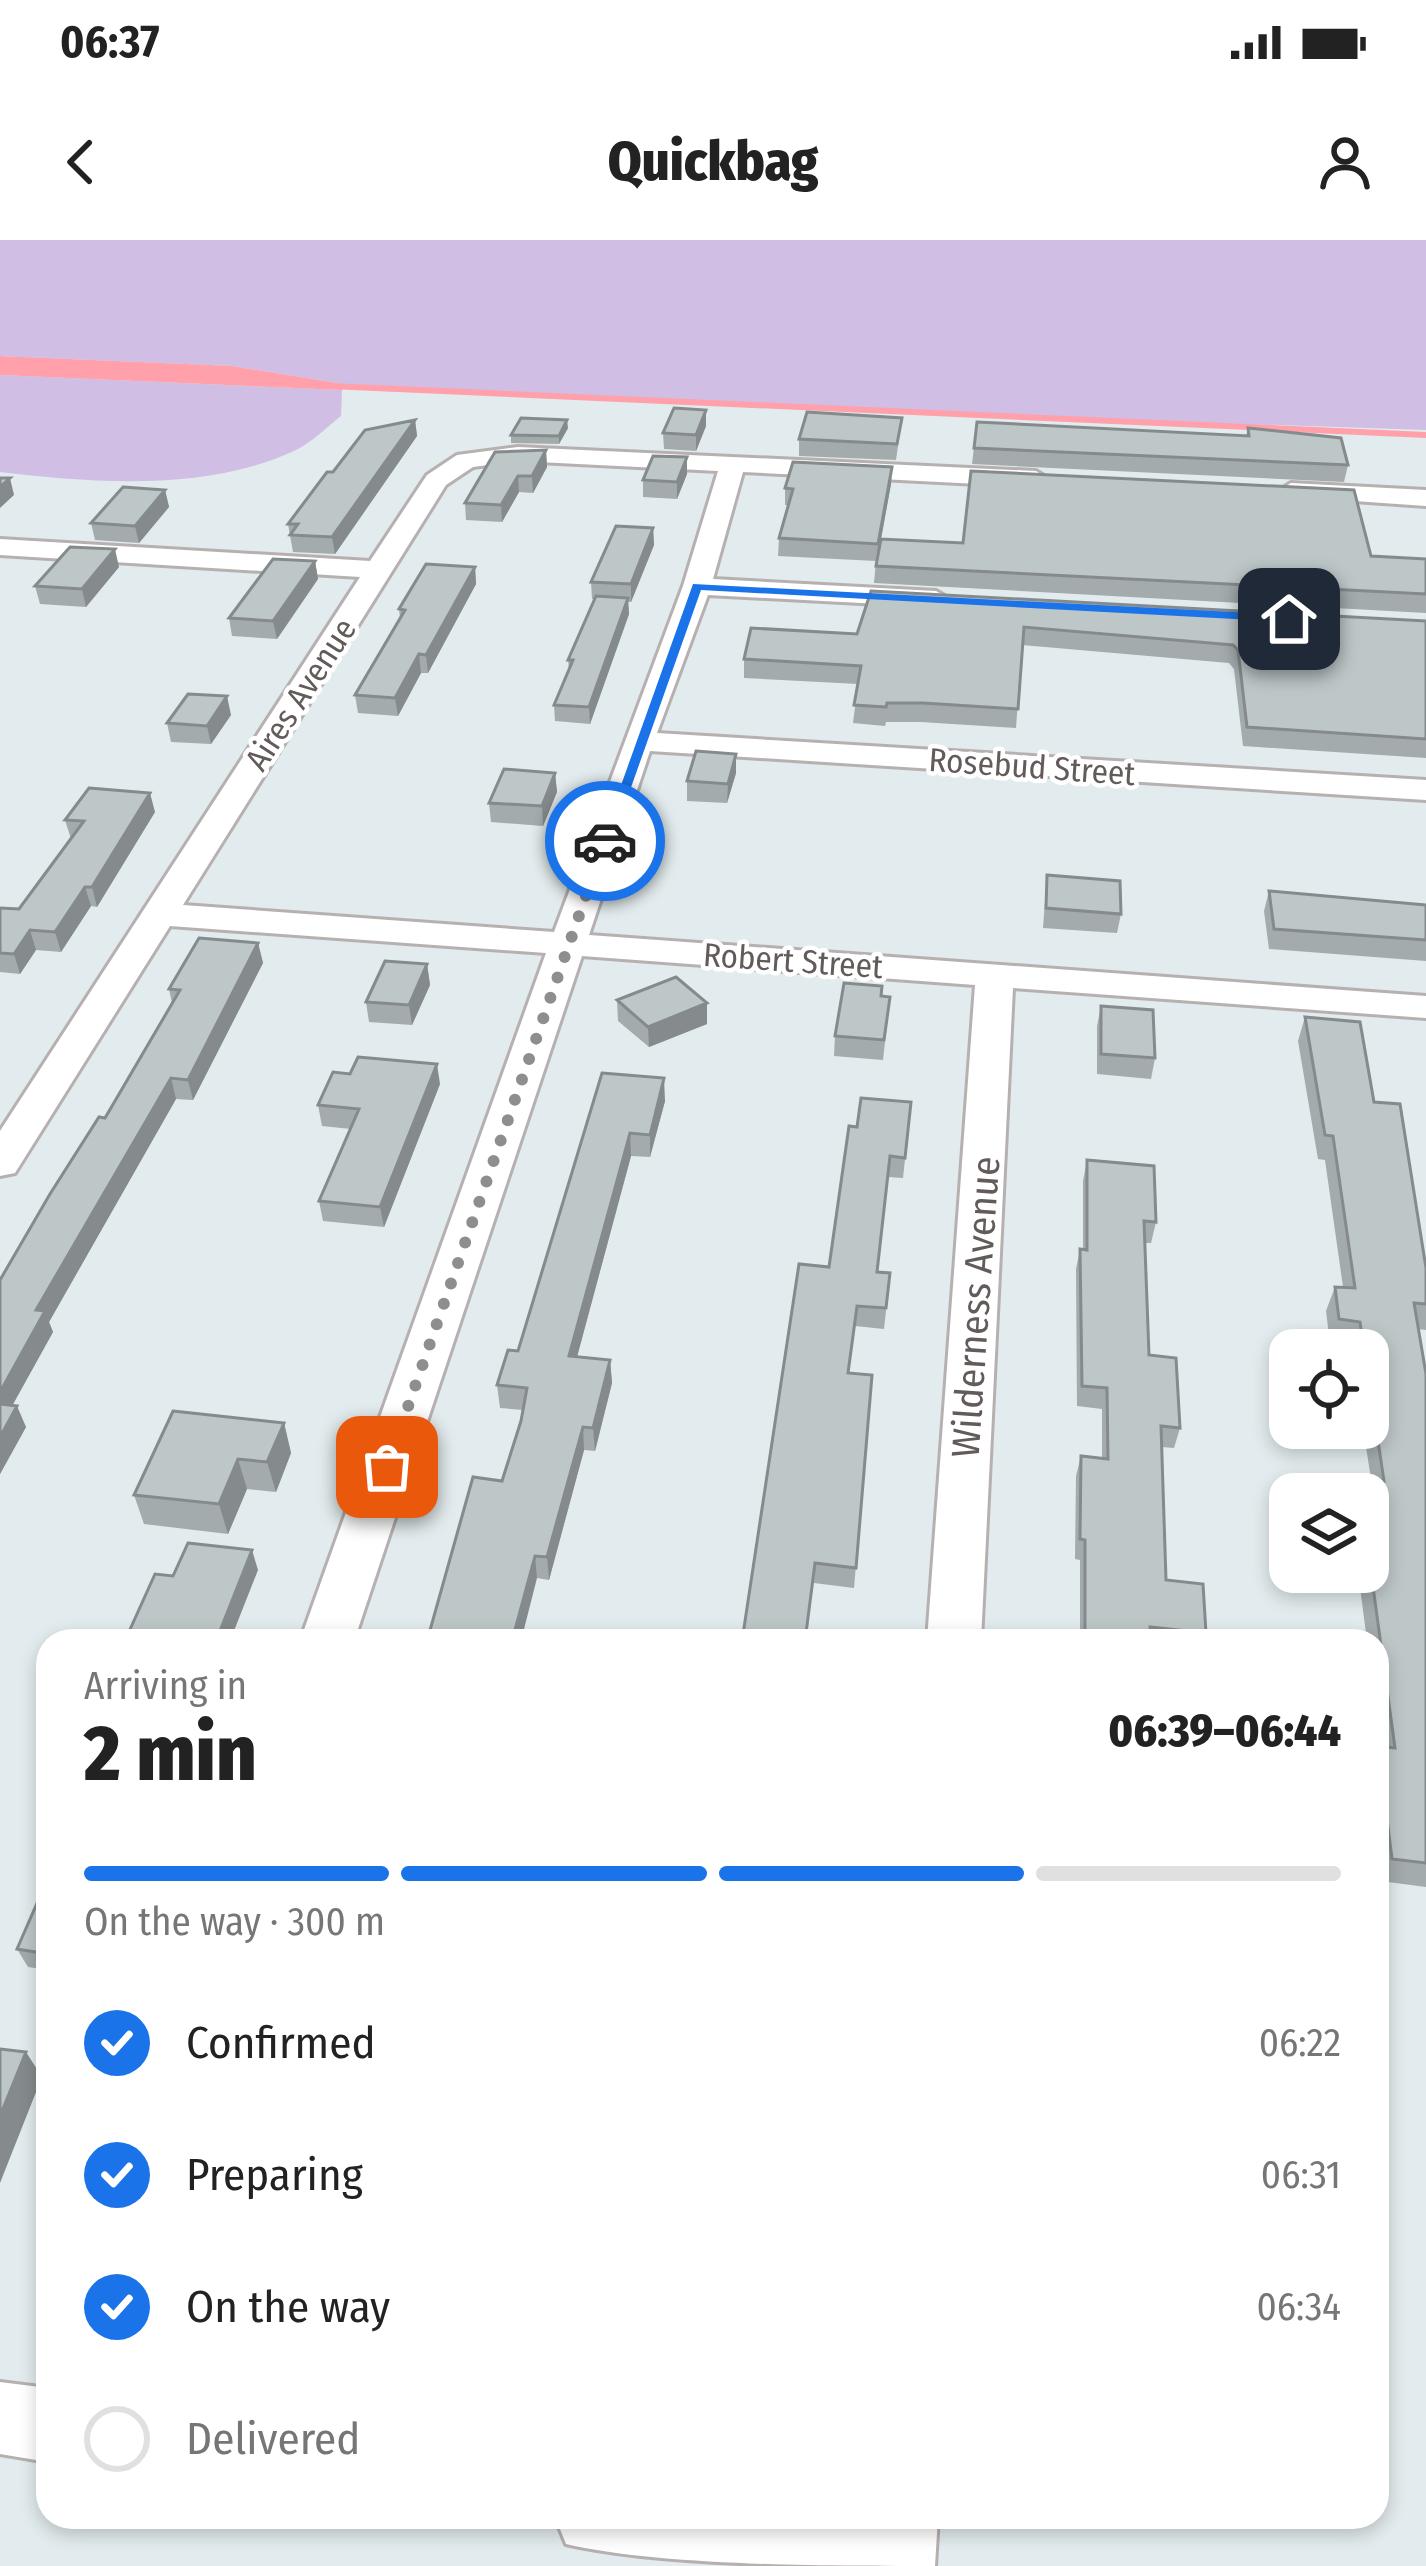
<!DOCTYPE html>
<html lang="en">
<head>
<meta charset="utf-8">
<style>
  :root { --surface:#fff; --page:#f2f2f2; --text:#222; --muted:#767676; --line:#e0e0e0; --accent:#1a73e8 }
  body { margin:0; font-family:"Fira Sans Condensed",sans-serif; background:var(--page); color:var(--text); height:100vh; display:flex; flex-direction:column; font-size:45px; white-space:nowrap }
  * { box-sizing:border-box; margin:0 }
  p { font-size:39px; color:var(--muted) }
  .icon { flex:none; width:66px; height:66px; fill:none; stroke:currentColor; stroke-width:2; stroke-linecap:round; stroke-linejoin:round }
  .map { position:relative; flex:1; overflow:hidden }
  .drawer { position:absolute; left:36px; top:1389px; width:1353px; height:900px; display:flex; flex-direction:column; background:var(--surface); border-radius:36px; box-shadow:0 6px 18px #0003 }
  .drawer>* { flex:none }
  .controls { position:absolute; left:1269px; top:1089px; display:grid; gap:24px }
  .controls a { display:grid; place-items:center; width:120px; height:120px; border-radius:24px; background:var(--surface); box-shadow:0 6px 18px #0003; font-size:60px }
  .pin { position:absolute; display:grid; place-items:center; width:102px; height:102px; color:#fff; margin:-51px; border-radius:24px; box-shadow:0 6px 18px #0006 }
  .courier { position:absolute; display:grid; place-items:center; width:120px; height:120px; margin:-60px; border:9px solid #1a73e8; border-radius:50%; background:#fff; color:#222; box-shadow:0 3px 15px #0007 }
  .headline em { font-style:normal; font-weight:800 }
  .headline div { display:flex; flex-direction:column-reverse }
  .headline { display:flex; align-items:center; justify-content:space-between; height:204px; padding:0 48px }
  h1 { font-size:78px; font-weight:800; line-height:90px }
  .bar { display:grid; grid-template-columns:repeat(4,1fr); gap:18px 12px; align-content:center; height:144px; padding:0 48px }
  .bar i { height:15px; border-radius:9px; background:var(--line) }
  .bar .active { background:var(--accent) }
  .bar p { grid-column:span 4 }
  ol { padding:0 48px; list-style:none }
  li { display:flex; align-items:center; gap:36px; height:132px }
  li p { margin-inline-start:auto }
  li .icon { padding:12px; border-radius:50%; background:var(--accent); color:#fff; stroke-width:4 }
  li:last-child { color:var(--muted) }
  li i { width:66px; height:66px; border:6px solid var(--line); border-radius:50% }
  .status { display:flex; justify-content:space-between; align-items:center; height:84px; padding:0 60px; background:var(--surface); direction:ltr }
  .status svg { height:33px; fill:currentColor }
  header { display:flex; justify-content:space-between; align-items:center; height:156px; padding:0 48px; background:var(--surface); font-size:54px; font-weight:800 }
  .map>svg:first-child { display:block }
  .green { fill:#d0bee5 }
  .water { fill:#ffa0aa }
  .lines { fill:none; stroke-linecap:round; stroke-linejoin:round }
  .stream { stroke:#ffa0aa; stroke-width:6 }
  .minor-casing { stroke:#b7b0b0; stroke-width:6 }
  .minor { fill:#fff; fill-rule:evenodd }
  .wall { fill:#a3abac }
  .shaded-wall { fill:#858b8c }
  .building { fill:#bec7c8; stroke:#858b8c; stroke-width:3 }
  .route { fill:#1a73e8 }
  .done { stroke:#8f8d8d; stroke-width:12; stroke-dasharray:0 21.6 }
  .labels { text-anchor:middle; stroke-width:9; stroke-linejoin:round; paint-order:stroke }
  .far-street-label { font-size:33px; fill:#635a5a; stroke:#fff }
  .street-label { font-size:39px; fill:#635a5a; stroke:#fff }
</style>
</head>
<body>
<div class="status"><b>06:37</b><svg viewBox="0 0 49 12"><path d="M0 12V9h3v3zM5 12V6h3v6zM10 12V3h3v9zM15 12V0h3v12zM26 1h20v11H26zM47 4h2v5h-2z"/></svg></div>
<header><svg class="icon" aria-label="back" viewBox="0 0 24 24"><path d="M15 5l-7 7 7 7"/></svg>Quickbag<svg class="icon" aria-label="person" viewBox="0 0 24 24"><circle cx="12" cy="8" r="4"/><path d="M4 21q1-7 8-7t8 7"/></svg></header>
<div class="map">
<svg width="1426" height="2326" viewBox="0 0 1426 2326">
  <rect width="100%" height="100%" fill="#e2ebed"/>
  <path class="green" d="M0,0h1426v190l-421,-14 -662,-32 -111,-18 -232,-10z
    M0,135l342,15 -1,26c-14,11 -29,26 -45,34 -89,42 -202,33 -296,22z"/>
  <path class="water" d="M0,116l232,10 111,18 -1,6 -342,-15z"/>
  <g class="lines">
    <path class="stream" d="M330,146l1096,49"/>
    <defs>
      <path id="minor" d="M518,207l518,24 13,8 -13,8 -293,-15 -30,107 223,12 14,8 -14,8 -228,-12 -51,138 769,47v20l-776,-49 -61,184 837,61v22l-413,-30 -32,653h-54l48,-656 -393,-29 -228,685h-54l246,-688 -376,-27 -155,247 -15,3v-45l360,-554 -360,-22v-16l370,22 57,-86 30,-20zM518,221l200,10 -35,115 -129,346 -371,-27 263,-420 27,-18z
        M1291,243l135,7v16l-144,-10 -4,-5z
        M0,2142l48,6v74l-48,-8z
        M555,2277h266l41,7v-7h76l-3,49c-105,0 -275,0 -369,-22z"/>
    </defs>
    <use href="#minor" class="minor-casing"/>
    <use href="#minor" class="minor"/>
  </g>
  <path class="wall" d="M706,170v16l-10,25 -32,-2 -1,-16z
    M902,178l-6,42 -97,-4v-17z
    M415,180l2,16 -82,118 -42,-2 -5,-28 45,-52z
    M977,182l269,14 2,-8 100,37 -4,17 -372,-18z
    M568,188l-9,16 -48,-1v-8z
    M546,210l1,17 -14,26 -14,-1 -17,30 -36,-2 -1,-17z
    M687,217v17l-10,25 -34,-2v-17z
    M891,244l-10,55 82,4 463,16v54l-552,-30 2,-22 -98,-5 1,-18 9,-33h-3v-17z
    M165,250l4,17 -30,36 -44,-3 -4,-17z
    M653,288l1,17 -23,57h-3l1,12 -39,110 -35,-3 -1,-16 15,-35 -1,-10 26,-61h-2l-1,-17z
    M315,321l3,18 -41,60 -45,-3 -3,-18z
    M119,327l-33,40 -46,-3 -5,-18z
    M475,327l1,17 -48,89h-7l-23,43 -40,-3 -3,-18 45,-77 -1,-9z
    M871,351l555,30v137l-183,-12 -9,-77 -5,-6 -207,-18 -6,83 -95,-6h-35l-1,4 -32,-3 5,-39 -114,-6v-19l113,-25z
    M231,475l-20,29 -40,-2 -4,-19z
    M736,514v19l-9,30 -40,-2v-20z
    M555,533l2,19 -14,34 -52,-4 -2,-19z
    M155,572l-58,95 -6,-1 -30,46 -25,-2 -16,24 -20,-2v-64l19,1 52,-70 -6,-19z
    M1047,635l74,39 -4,19 -74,-5z
    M1269,651l157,14v56l-157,-12 -5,-38z
    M258,703l5,20 -70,137 -17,-1 -127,223 4,10 -41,74 14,21 -26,47v-194l105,-162 67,-115 -3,-14z
    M427,724l3,21 -18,40 -43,-3 -3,-20z
    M881,756l9,1 -7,63 -49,-4 1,-20z
    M617,760l90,24 -58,23 -31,-26z
    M1101,766l54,52 -4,21 -54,-5v-48z
    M1305,777l69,85 52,166v62l-8,-1 8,45v513l-46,-6 -3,-25v-108l3,-1 -3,-25v-81h-10l-9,-69h10v-78h-7l6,-15h4l-8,-51h5v-78h-16l-1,-4 -21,-2 -4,-33 9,-24h8l-18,-127 -7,-1 -20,-118z
    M602,833l63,28 -15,56 -19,-1 -54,201 33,3 2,23 -17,68 -11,-1 -35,130 -12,-2 -35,-97 21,-71 -23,-2 -3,-23 21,-34z
    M440,844l-56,143 -61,-6 -4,-20 32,-72 -29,-3 -4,-21z
    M911,862l-8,76 -15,-1 -11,95 13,1 -6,56 -29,-3 -6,47 23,2 -18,213 -40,-5 15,-316 28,-140z
    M1087,920l69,62 -5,21h-6l4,112 31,73 -6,20 -12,-1 4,133 40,53 -3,8h-123v-81l-5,-1 1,-83 5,-20 21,2v-49l-25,-3 -1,-137 4,-20h3v-68z
    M284,1183l7,30 -15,39 -29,-3 -19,45 -84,-10 -10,-29z
    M48,1638v92l-20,-3 -11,-18z"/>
  <path class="shaded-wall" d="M706,170v16l-10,25v-16z
    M415,180l2,16 -82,118 -3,-17z
    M567,180l1,8 -9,16v-8z
    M546,210l1,17 -14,26 -1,-17z
    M687,217v17l-10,25v-17z
    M892,227l-1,17 -14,77 1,-17z
    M518,236l1,16 -17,30 -1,-17z
    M10,238l4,17 -14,13v-21z
    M165,250l4,17 -30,36 -4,-17z
    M653,288l1,17 -23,57v-18z
    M115,309l4,18 -33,40 -4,-18z
    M315,321l3,18 -41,60 -4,-18z
    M475,327l1,17 -48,89 -2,-18z
    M628,358l1,16 -39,110 -1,-17z
    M419,414l2,19 -23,43 -3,-18z
    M227,456l4,19 -20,29 -4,-18z
    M736,514v19l-9,30 1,-19z
    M555,533l2,19 -14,34 -1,-20z
    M150,553l5,19 -58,95 -5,-20z
    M85,647l6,19 -30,46 -6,-20z
    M30,690l6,20 -16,24 -6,-20z
    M258,703l5,20 -70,137 -5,-20z
    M427,724l3,21 -18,40 -3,-20z
    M707,763v21l-58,23 -1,-20z
    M437,824l3,20 -56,143 -4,-20z
    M171,838l5,21 -127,223 4,10 -51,92 -2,-5v-27l36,-82z
    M664,838l1,23 -15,56v-22z
    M630,893l1,23 -60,223 -2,-23z
    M610,1120l2,23 -17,68 -2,-23z
    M17,1166l9,21 -26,47v-37z
    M284,1183l7,30 -15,39 -9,-30z
    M583,1187l1,23 -35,130 -2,-23z
    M238,1219l9,30 -19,45 -9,-30z
    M252,1310l6,20 -28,71h-14z
    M535,1316l2,22 -16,63h-9z
    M26,1812l16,25 -42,106v-67z"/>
  <path class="building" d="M674,168l32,2 -10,25 -33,-2z
    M807,172l95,6 -5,26 -98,-5z
    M521,178l46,2 -8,16 -48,-1z
    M415,180l-83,117 -42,-2 8,-11h-10l39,-52h6l32,-42z
    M977,182l272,14 -1,-8 93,10 7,27 -374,-17z
    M546,210l-14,26h-14l-17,29 -36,-2 30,-51z
    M653,216l34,1 -10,25 -34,-2z
    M793,222l99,5 -14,77 -99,-6 14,-49 -8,-1z
    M971,231l383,19 17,66 55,3v35l-550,-28 5,-27 82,4z
    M0,238h10l-10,9z
    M123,247l42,3 -30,36 -44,-3z
    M616,286l37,2 -22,56 -40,-2z
    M70,307l45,2 -33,40 -47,-3z
    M273,319l42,2 -42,60 -44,-3z
    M426,324l49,3 -49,88 -7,-1 -24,44 -40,-3 50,-85 -6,-1z
    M871,351l555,30v118l-179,-12 -9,-77 -5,-5 -209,-18 -6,82 -95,-6h-36l-1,4 -32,-2 7,-39 -117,-7 7,-31 106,6z
    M596,356l32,2 -39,109 -35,-2 19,-45h-5z
    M188,454l39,2 -20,30 -40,-3z
    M696,511l40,3 -8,30 -41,-3z
    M504,529l51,4 -13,33 -53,-3z
    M89,548l61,5 -58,94h-7l-30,45 -25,-2 -16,24 -14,-1v-45l19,1 65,-88 -19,-1z
    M1047,635l73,6 1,33 -75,-6z
    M1269,651l157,14v35l-152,-11z
    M199,698l59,5 -70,137 -17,-2 -135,232 9,1 -45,81v-112l50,-86 49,-77 6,1 75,-128 -11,-1z
    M385,721l42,3 -18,41 -43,-3z
    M676,737l31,26 -59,24 -31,-27z
    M844,743l38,3 -1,10 9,1 -6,43 -49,-4z
    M1101,766l52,4 2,48 -54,-4z
    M1305,777l55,5 14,80 26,2 26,164v36l-12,-1 12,71v489l-34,-4 -14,-113 17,2 -27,-198v-43h3l-4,-28 17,2 -16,-107v-24h-4l-4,-28 -21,-3 -4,-32 20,1 -22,-152 -8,-1z
    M358,817l79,7 -57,143 -61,-6 40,-92 -41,-4 15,-33 17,2z
    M602,833l62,5 -14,57 -20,-2 -61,223 41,4 -17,68 -10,-1 -36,130 -12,-1 -23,85h-85l46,-164 29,4 19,-60 6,-33 -30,-3 11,-35 10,1z
    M861,858l50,4 -6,56 -15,-2 -13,116 13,1 -4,35 -29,-2 -9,67 24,2 -16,193 -41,-5 -10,78h-63l57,-377 30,3 20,-141 8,1z
    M1087,920l67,6 2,56 -12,-1 5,134 27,3 4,70 -19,-2 5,154 37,4 3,49 -56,-6v14h-65v-101l-5,-1 1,-83 27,3 -1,-71 -25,-2 -2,-137 7,1z
    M0,1164l17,2 -17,31z
    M173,1171l111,12 -17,39 -29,-3 -19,45 -85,-9z
    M188,1303l64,7 -36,91h-77l2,-5 -13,-2 27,-60 18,2z
    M48,1638v76l-31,-5z
    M0,1809l26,3 -26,64z"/>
  <path class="route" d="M693,344l596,31 6,4 -6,3 -588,-32 -89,251 -12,3z"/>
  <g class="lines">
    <path class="done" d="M387,1227l218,-626"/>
  </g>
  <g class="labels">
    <g class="far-street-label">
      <text transform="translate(300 454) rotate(-57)" y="12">Aires Avenue</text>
      <text transform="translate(1032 526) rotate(4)" y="12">Rosebud Street</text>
      <text transform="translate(793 720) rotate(4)" y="12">Robert Street</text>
    </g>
    <g class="street-label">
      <text transform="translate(975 1067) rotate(-86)" y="14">Wilderness Avenue</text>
    </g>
  </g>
</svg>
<div class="controls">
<a><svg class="icon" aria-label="locate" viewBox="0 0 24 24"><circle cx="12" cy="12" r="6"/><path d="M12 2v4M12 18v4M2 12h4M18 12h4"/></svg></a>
<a><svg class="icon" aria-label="layers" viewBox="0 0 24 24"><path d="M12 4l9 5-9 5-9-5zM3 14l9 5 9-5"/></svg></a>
</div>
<div class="pin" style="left:387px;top:1227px;background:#ea580c"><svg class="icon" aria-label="bag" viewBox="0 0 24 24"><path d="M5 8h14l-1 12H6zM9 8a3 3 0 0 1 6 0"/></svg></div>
<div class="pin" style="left:1289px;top:379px;background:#1f2937"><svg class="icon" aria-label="home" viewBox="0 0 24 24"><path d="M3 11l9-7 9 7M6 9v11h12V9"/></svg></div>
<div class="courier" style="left:605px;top:601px"><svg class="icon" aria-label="car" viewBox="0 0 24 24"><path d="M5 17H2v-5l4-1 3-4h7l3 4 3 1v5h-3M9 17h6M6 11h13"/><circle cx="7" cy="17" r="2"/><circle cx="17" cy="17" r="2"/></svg></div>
<section class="drawer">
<div class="headline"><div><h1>2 min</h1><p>Arriving in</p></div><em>06:39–06:44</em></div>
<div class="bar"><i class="active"></i><i class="active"></i><i class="active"></i><i></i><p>On the way · 300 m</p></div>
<ol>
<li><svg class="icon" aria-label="check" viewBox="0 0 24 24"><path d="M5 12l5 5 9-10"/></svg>Confirmed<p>06:22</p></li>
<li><svg class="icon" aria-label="check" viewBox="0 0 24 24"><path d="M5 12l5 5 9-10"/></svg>Preparing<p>06:31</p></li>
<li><svg class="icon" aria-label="check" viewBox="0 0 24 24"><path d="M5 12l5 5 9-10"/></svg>On the way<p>06:34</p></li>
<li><i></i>Delivered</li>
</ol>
</section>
</div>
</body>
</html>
